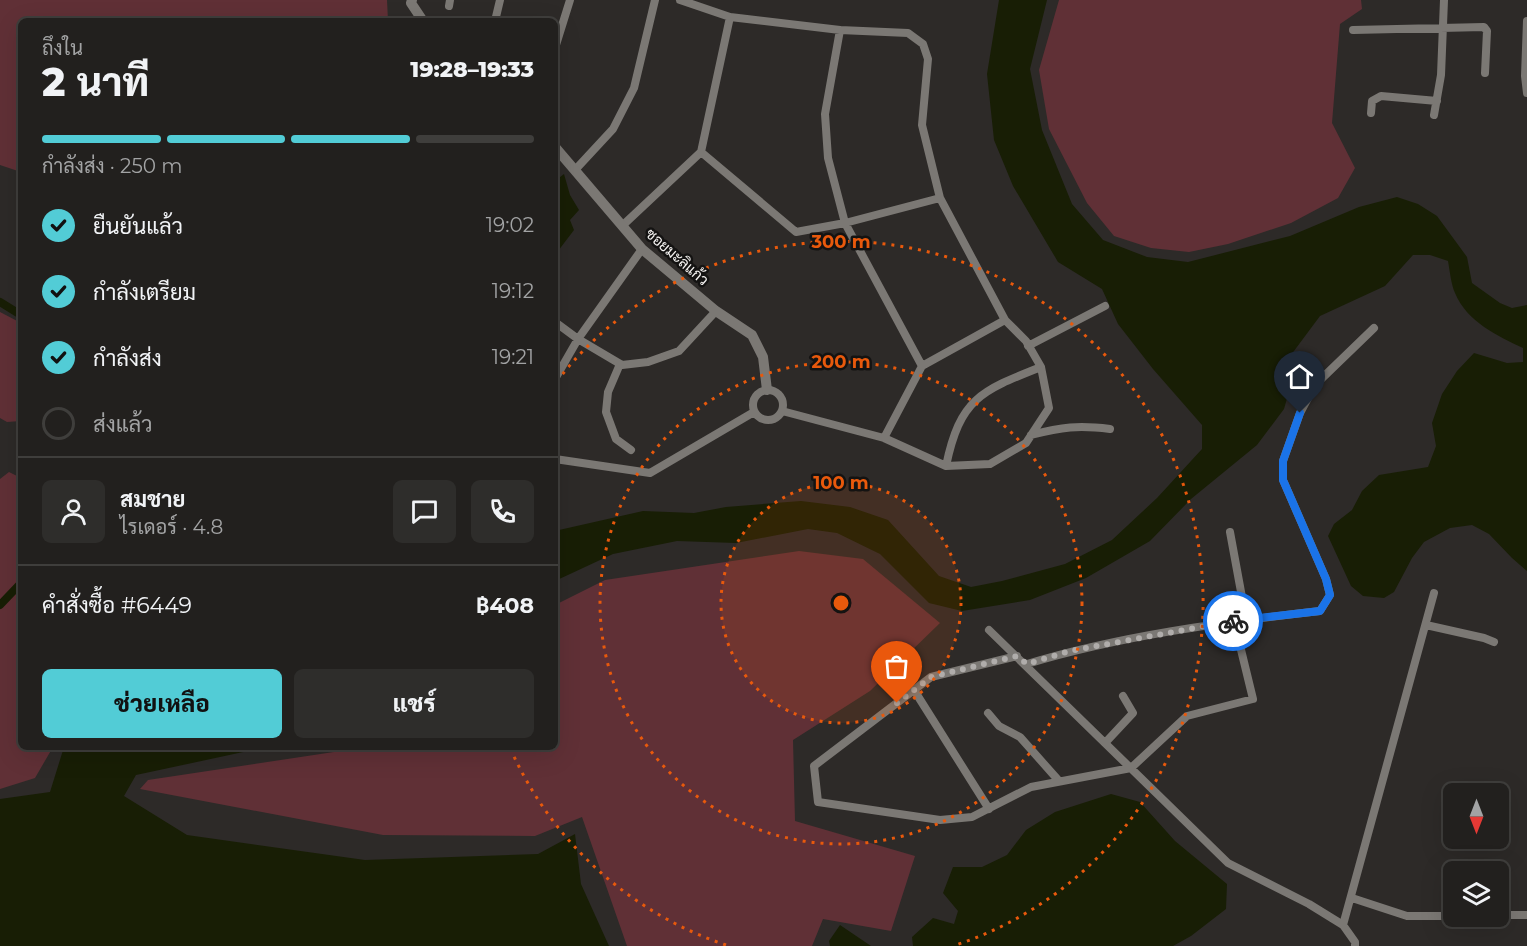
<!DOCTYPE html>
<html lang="th">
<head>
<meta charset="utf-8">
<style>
  :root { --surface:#22201e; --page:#2e2d2b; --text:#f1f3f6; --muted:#a2a3a4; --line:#3f3e3c; --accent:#52ccd6 }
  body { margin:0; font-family:Montserrat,Sarabun,sans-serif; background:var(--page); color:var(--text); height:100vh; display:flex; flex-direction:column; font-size:22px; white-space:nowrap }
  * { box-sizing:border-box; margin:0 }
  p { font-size:20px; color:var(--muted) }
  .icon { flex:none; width:33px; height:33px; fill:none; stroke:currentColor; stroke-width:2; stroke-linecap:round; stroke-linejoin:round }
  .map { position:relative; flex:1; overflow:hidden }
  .sheet { position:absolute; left:18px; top:18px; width:540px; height:732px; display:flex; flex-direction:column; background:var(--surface); border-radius:9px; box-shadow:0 6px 24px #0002,0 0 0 2px var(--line) }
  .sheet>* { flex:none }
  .needle { width:39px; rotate:180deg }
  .fabs { position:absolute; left:1443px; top:783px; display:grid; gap:12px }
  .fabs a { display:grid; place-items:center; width:66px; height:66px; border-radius:9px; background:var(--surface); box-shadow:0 6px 24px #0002,0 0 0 2px var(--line); font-size:30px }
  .pin { position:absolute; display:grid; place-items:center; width:51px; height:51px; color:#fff; margin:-62px -26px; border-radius:50% 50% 50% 0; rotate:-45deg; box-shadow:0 0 6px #0007 }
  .pin .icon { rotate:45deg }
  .courier { position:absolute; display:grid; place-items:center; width:60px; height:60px; margin:-30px; border:4px solid #1a73e8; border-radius:50%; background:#fff; color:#222; box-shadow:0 2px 8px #0007 }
  .summary em { font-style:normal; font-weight:800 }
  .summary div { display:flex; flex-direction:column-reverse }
  .summary { display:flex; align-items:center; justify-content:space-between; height:102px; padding:0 24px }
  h1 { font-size:39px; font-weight:800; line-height:45px }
  .bar { display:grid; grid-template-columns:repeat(4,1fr); gap:9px 6px; align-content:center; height:72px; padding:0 24px }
  .bar i { height:8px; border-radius:4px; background:var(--line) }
  .bar .current { background:var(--accent) }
  .bar p { grid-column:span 4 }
  .line { display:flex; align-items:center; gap:15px; padding:0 24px; border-top:2px solid var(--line) }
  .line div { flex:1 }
  .round { display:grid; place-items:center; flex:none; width:63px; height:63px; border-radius:9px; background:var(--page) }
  ol { padding:0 24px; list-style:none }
  li { display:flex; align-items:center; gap:18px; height:66px }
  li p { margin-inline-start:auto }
  li .icon { padding:6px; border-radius:50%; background:var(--accent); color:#111; stroke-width:4 }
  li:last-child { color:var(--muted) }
  li i { width:33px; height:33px; border:3px solid var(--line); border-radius:50% }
  .primary-button { display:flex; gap:12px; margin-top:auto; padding:12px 24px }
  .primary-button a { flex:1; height:69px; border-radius:9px; background:var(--accent); color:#111; font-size:24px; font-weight:800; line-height:69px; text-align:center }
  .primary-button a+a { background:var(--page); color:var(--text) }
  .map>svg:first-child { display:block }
  .green { fill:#603036 }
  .water { fill:#181e05 }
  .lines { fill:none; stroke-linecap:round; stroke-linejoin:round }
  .canal { stroke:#181e05; stroke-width:8 }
  .minor { stroke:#7b7874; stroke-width:8 }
  .tertiary { stroke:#7b7874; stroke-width:10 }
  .done { stroke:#b0adab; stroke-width:6; stroke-dasharray:0 10.8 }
  .route { stroke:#1a73e8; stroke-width:8 }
  .ring { fill:none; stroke:#e8590c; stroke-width:3; stroke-dasharray:3 6 }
  .labels { text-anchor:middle; stroke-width:5; stroke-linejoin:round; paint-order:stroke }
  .street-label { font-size:15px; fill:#f6f4f2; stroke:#141312 }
  .centre { fill:#e8590c; stroke:#141312; stroke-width:3 }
  .ring-label { font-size:18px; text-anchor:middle; font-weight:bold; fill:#e8590c; stroke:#141312; stroke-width:5; stroke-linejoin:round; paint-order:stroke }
</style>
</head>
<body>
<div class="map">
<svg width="1527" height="946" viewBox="0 0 1527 946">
  <rect width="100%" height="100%" fill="#2d2a28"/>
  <path class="green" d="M0,0h387l1,21h-367v151l-21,-7z
    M1059,0h302l1,9 -22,15 -8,99 23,45 -17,30 -47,25 -63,21 -39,8 -38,-4 -37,-12 -27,-33 -38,-74 -10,-59z
    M0,312l21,11v98l-14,1 -7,-4z
    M9,472l12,6v269h32l-18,31 -35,11v-310z
    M799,551l64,8 77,64 -70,68 -77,49 2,81 120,35 -24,75 -68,-12 -11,27h-185l-45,-129 -47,19 -152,-1 -243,-46 8,-9 199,-30 4,-3h204v-142l50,-25z"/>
  <path class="water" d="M999,0h48l-17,69 12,61 30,74 31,36 44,17 41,5 102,-26 69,-29 38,-10 21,7 19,12 30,41 5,26 28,20 12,5 15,-3v266l-15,-13 -23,-24 -17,-9 -22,3 -26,14 -12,16 -18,34 -10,6 -21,-2 -12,-10 -23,-50 6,-12 18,-14 10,-19 17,-16 49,-8 8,-21 -4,-23 10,-29 15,-23 17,-18 33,10 16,-1v-14c-25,-12 -56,-26 -68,-55 -4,-9 -5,-21 -7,-32l-18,-6h-17l-28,31 -65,30 -32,43 4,22 -8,28 -27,36 -66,54 -41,42 -64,37 -56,22 -68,11 -33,-8 -49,-49 -43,-21 -29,-4 -72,14 -59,-2 -64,13 -58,27v-48l4,-3 84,-19 51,2 32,-6 75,-6 49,6 38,13 51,56 32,11 31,-6 63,-17 47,-24 45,-42 45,-49v-24l-49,-56 -35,-45 -16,-35 -44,-27 -45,-76 -19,-46 -7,-66z
    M564,174l6,21 9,15 -9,10 4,10 -19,25v-74z
    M64,747h203l-131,28 -12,21 63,39 178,25 173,-6 37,-20 6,50 28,62h-609v-147l50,-7z
    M1111,794l29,8 35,39 52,43 -1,25 -35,27 -18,10h-260l-1,-9 21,-19 21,6 4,-13 -15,-18 10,-26h29l25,-12 19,-25 29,-18z
    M840,925l31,21h-41l-1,-5z"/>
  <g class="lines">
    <path class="canal" d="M0,302l21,13
      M0,605l21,-22"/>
    <path class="minor" d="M680,0l50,17 110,13 68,3 15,11 5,15 -6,66 18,73 65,122 21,21 15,26 8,41 -23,35 -36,21 -44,2 -62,-28 -102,-27
      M449,6l1,-6
      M495,21l5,-21
      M1527,21l-2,55 2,17
      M840,30l-15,84 3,44 17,65 77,143 -38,72
      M1353,30l131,-3 3,4 -2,42
      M555,48l15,-48
      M1371,113l1,-12 9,-5 56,5
      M1434,115l7,-40 3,-75
      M701,152l95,80 49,-9 95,-25
      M575,170l38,-41 21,-41 21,-88
      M622,226l79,-74 29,-135
      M555,322l23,17 44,26 26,-3 31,-11 37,-40
      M1028,346l77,-40
      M620,364l-12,28 -2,20 10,27 15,11
      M922,366l83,-46
      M555,379l23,-40 64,-90
      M753 405a15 15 0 1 1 30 0a15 15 0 1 1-30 0Z
      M1031,435c31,-8 47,-10 79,-6
      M555,459l95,14 104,-61
      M946,466c14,-67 34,-75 95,-99
      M1230,532l16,87
      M1426,625l58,13 10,4
      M989,630l239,233 81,41 34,21 12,17v4
      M1017,656l-86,21 -117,89 4,36 122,18 32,-3 59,-30 100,-19 56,-52 66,-17 -19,-78
      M1027,664c92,-28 196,-42 293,-53l10,-16 -4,-16 -43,-99v-19l17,-48 15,-28 59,-57
      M914,690l75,119
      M988,713l11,13 21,11 39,44
      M1105,743l28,-30 -10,-17
      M1352,898l55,18h47
      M1498,915h29
      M1343,925l91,-332"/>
    <path class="tertiary" d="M412,0l-1,3 12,18
      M555,147l87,102 74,62 36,24 11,22 4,33"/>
  </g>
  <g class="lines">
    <path class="done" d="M897,703l34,-26 86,-21 10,8 43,-13 163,-30"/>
    <path class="route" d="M1233,621l87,-10 10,-16 -4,-16 -43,-99v-19l17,-48"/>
  </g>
  <circle cx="841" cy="603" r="120" fill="#e8590c" fill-opacity=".12"/>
  <g class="ring">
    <circle cx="841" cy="603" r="120"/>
    <circle cx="841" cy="603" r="241"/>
    <path d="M726 945A361 361 0 0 1 511 750M557 381A361 361 0 1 1 956 945"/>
  </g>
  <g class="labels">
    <g class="street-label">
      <text transform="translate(677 257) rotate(41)" y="5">ซอยมะลิแก้ว</text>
    </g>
  </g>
  <circle cx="841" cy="603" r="9" class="centre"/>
  <g class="ring-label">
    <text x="841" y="248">300 m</text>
    <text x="841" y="368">200 m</text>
    <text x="841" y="489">100 m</text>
  </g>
</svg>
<div class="fabs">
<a><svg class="needle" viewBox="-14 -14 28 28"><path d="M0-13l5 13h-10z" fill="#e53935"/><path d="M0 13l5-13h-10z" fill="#a2a3a4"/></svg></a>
<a><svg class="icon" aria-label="layers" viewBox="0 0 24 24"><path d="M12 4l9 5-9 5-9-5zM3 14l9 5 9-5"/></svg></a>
</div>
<div class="pin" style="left:897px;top:703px;background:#ea580c"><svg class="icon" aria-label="bag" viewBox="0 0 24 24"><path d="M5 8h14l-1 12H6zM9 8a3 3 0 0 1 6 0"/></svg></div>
<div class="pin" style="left:1300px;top:413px;background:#1f2937"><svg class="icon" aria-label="home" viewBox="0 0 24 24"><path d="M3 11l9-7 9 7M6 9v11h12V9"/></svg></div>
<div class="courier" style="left:1233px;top:621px"><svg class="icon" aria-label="bike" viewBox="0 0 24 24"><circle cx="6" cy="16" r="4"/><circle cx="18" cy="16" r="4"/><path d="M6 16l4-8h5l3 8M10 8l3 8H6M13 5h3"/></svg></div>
<section class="sheet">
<div class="summary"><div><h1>2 นาที</h1><p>ถึงใน</p></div><em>19:28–19:33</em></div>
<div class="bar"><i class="current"></i><i class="current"></i><i class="current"></i><i></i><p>กำลังส่ง · 250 m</p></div>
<ol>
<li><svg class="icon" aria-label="check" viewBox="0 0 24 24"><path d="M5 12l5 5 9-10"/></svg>ยืนยันแล้ว<p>19:02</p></li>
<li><svg class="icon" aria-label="check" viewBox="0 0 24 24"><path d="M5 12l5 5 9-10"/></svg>กำลังเตรียม<p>19:12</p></li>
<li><svg class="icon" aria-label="check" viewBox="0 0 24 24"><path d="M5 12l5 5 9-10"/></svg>กำลังส่ง<p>19:21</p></li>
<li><i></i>ส่งแล้ว</li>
</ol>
<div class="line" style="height:108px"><a class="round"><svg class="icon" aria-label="person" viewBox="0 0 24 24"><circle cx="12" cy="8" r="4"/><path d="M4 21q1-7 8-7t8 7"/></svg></a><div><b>สมชาย</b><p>ไรเดอร์ · 4.8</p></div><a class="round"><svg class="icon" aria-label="chat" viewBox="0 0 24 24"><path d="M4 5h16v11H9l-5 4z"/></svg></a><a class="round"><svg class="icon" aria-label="phone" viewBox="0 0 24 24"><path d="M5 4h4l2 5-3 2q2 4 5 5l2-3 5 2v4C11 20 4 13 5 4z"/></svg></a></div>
<div class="line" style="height:78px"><div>คำสั่งซื้อ #6449</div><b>฿408</b></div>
<div class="primary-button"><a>ช่วยเหลือ</a><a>แชร์</a></div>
</section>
</div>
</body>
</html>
